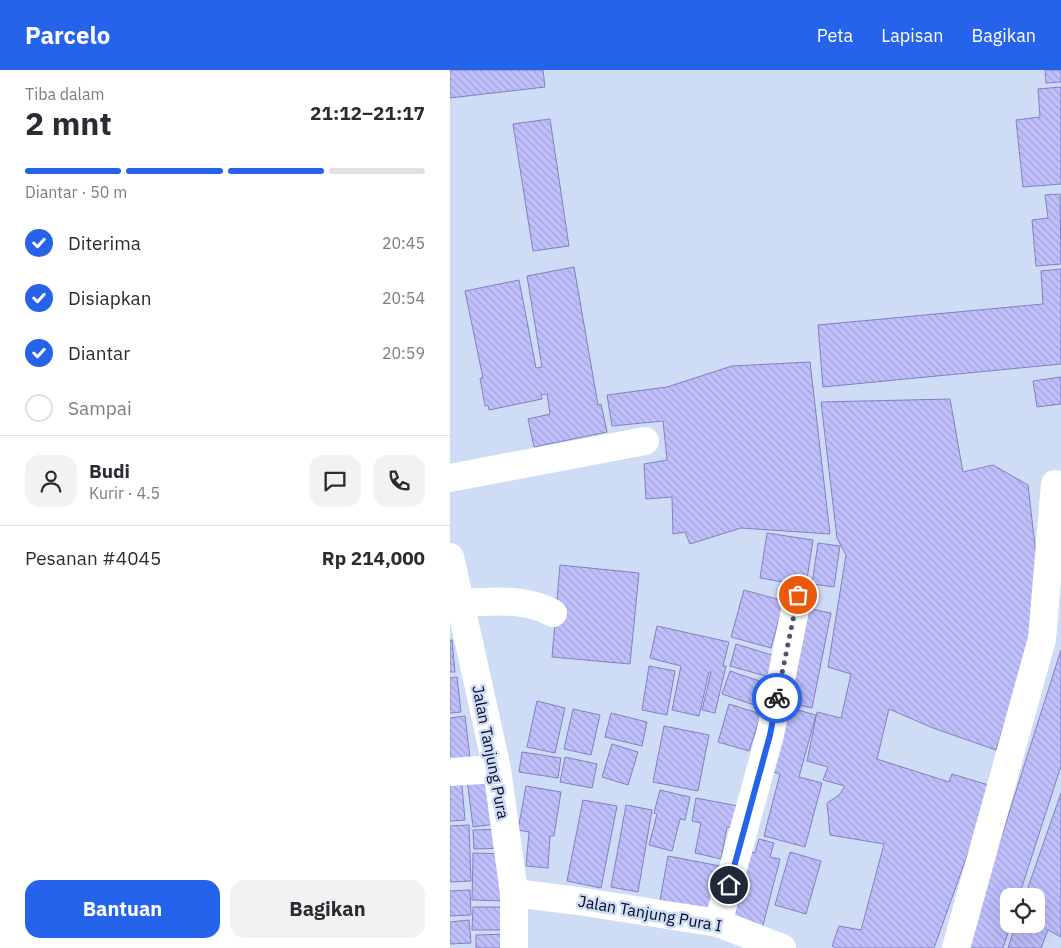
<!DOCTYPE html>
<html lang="id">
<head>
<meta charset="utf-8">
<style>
  :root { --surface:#fff; --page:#f2f2f3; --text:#2b2b33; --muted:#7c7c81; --line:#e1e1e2; --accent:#2563eb }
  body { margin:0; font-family:"IBM Plex Sans",sans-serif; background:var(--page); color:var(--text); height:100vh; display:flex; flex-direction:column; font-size:19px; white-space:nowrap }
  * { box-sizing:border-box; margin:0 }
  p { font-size:16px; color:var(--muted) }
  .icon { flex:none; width:28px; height:28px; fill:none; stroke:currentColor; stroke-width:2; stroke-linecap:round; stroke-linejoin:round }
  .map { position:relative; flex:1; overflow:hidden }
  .details { display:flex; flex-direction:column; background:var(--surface); width:450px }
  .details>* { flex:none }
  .fabs { position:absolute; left:550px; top:818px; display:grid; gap:10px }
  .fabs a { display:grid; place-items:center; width:45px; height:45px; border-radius:10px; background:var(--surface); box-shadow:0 5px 20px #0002; font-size:25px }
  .pin { position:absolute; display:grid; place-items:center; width:42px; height:42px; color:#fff; margin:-21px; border:2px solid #fff; border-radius:50%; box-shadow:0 1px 5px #0007 }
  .courier { position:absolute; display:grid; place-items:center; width:50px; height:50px; margin:-25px; border:4px solid #2563eb; border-radius:50%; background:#fff; color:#222; box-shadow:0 1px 6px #0007 }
  .overview em { font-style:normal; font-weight:700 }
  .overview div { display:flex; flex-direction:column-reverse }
  .overview { display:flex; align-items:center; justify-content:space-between; height:85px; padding:0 25px }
  h1 { font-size:32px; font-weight:700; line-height:38px }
  .bar { display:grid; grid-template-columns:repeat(4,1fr); gap:8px 5px; align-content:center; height:60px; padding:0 25px }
  .bar i { height:6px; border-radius:4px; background:var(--line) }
  .bar .active { background:var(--accent) }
  .bar p { grid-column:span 4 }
  .line { display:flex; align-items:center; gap:12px; padding:0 25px; border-top:1px solid var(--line) }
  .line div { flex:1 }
  .round { display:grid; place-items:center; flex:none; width:52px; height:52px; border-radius:15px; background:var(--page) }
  ol { padding:0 25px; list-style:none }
  li { display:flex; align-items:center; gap:15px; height:55px }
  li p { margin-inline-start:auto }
  li .icon { padding:5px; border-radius:50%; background:var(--accent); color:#fff; stroke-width:4 }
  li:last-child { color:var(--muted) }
  li i { width:28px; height:28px; border:2px solid var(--line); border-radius:50% }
  .button { display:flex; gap:10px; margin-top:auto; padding:10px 25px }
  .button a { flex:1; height:58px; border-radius:15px; background:var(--accent); color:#fff; font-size:20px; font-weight:700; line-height:58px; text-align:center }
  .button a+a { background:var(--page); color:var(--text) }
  header { display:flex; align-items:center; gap:30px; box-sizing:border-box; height:70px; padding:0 25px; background:var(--accent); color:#fff }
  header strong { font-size:24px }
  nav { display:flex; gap:28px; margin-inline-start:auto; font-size:18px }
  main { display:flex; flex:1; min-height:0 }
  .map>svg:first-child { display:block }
  .building { fill:url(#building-back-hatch); stroke:#8281c0 }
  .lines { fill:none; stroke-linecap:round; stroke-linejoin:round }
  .minor { stroke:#fff; stroke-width:28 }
  .done { stroke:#4c556c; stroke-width:5; stroke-dasharray:0 9 }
  .route { stroke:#2563eb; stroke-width:6 }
  .labels { text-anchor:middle; stroke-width:5; stroke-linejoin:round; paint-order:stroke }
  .street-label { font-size:16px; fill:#050d22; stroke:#cfdcf6 }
</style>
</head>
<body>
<header>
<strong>Parcelo</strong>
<nav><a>Peta</a><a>Lapisan</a><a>Bagikan</a></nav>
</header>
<main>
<section class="details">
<div class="overview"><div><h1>2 mnt</h1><p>Tiba dalam</p></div><em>21:12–21:17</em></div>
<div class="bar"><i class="active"></i><i class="active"></i><i class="active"></i><i></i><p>Diantar · 50 m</p></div>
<ol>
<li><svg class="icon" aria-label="check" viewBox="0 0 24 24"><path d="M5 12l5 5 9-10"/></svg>Diterima<p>20:45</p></li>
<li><svg class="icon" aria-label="check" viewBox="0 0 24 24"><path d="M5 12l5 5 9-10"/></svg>Disiapkan<p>20:54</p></li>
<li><svg class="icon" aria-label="check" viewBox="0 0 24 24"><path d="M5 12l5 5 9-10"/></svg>Diantar<p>20:59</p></li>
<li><i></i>Sampai</li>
</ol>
<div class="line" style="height:90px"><a class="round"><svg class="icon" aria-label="person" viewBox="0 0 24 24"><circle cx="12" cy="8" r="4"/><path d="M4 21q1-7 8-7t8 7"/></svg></a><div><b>Budi</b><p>Kurir · 4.5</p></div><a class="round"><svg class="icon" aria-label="chat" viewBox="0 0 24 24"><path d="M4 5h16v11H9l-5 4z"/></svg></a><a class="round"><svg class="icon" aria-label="phone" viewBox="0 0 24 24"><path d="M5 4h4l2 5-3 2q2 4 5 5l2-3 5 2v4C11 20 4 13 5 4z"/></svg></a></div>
<div class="line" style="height:65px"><div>Pesanan #4045</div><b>Rp 214,000</b></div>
<div class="button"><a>Bantuan</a><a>Bagikan</a></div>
</section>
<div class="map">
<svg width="611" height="878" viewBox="0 0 611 878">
  <defs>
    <pattern id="building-back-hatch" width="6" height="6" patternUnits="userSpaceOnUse" patternTransform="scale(1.25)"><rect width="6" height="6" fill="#bfbffc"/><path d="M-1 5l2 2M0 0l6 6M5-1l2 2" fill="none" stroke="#a3a3d8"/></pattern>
  </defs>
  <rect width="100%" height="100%" fill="#cfdcf6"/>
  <path class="building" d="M0,0h93l2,17 -95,11z
    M595,0h16v12l-15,1z
    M611,17v97l-38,3 -7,-67 24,-3 -2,-28z
    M100,49l19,127 -36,5 -20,-127z
    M610,124l1,70 -25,2 -4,-46 16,-2 -3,-23z
    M124,197l24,138 3,-1 6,28 -73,15 -6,-28 22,-5 -3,-20 -6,1 1,4 -53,11 -1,-5 -3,1 -5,-28h3l-18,-87 54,-11 17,88 6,-1 -15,-91z
    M611,199v95l-238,23 -5,-62 225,-21 -2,-33z
    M360,292l20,172 -89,-6 -51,16 -5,-12 -12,2 -1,-37 -26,2 -2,-35 23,-4 -4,-39 -51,5 -5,-31 60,-8 65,-21z
    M611,307v27l-24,3 -4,-26z
    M500,329l13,73 30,-7 35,20 14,122 -46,143 -63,-22 -44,-19 -12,50 72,23 3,-8 40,12 -58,162h-98l-4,-2 7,-20 22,4 23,-86 -54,-9 -3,-32 12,-8 6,-9 -22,-6 5,-13 -21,-6 10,-49 24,6 10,-44 -23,-7 18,-112 -9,-17 -16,-136z
    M317,463l46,7 -7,46 -46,-8z
    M368,473l22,3 -6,41 -22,-3z
    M110,495l79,8 -9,91 -78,-7z
    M294,520l40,11 -13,47 -40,-11z
    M351,537l30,6 -19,95 -31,-7z
    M207,556l72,16 -6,24h3l-11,47 -13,-3 9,-38h-2l-10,44 -27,-6 9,-44 -31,-8z
    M0,570h2l3,32h-5z
    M286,574l39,12 -6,21 -39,-11z
    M611,580v116l-42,130h-10v28h2l-8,24h-37z
    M199,596l26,5 -8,44 -25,-5z
    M280,601l44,15 -8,23 -44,-15z
    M7,607l4,35 -11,1v-35z
    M87,631l28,7 -10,45 -28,-6z
    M279,634l32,10 -12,37 -31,-9z
    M337,637l29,8 -17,62 23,6 -17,64 -41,-11 16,-62 -10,-3z
    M123,639l27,6 -9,40 -27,-6z
    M161,643l36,9 -5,24 -37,-9z
    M15,646l6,50 -21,2v-50z
    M214,656l45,9 -11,56 -45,-9z
    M162,674l26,8 -10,33 -26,-8z
    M72,682l39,6 -3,20 -39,-6z
    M115,687l32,7 -5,24 -32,-6z
    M11,705l4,45 -15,1v-45z
    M46,705l6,48 -29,4 -6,-48z
    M76,716l35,6 -7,44h-4l-2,32 -22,-2 3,-34 -11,-2z
    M210,720l30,7 -5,23 -5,-1 -8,32 -23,-6 8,-31 -3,-1z
    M611,723v144l-13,-7 -7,18h-33l8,-24h20v-28h-11z
    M246,728l42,8 -5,22 -6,-1 -6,32 -26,-6 6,-30 -9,-2z
    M133,730l34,6 -16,82 -34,-7z
    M176,735l26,5 -14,82 -27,-5z
    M19,755l2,56 -21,1v-56z
    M55,759l1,19 -32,1 -1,-19z
    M309,769l15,4 -4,14 10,2 -18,70 -30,-8 18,-70 5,2z
    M340,782l31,9 -15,53 -31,-9z
    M23,783l33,1 -1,47 -33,-1z
    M218,786l52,10 -9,44 -51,-10z
    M20,820l1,25 -21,1v-25z
    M23,837h34l1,23h-36z
    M19,850l2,23 -21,1v-22z
    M58,864v14h-32v-13z"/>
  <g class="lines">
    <path class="minor" d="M0,408l195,-37
      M0,487l47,212 17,124v55
      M10,533c33,-1 63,-6 93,10
      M0,702l47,-3
      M64,823l64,8 140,22 64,25
      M268,853l52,-188 28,-140
      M506,878l86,-309 13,-155"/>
  </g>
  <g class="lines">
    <path class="done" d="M327,628l21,-103"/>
    <path class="route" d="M279,815l41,-150 7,-37"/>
  </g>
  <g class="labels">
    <g class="street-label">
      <text transform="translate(41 682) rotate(79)" y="6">Jalan Tanjung Pura</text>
      <text transform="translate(200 843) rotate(10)" y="6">Jalan Tanjung Pura I</text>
    </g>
  </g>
</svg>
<div class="fabs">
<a><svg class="icon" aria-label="locate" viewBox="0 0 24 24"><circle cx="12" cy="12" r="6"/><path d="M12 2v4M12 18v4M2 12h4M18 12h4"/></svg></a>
</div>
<div class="pin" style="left:348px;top:525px;background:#ea580c"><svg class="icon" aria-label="bag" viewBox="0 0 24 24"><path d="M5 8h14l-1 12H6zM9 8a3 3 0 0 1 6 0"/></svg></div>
<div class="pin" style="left:279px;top:815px;background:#1f2937"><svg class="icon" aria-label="home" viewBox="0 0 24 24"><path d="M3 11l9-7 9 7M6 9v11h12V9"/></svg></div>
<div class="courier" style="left:327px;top:628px"><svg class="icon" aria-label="bike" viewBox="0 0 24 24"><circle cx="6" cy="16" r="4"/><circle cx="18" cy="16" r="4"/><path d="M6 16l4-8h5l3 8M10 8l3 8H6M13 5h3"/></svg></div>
</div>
</main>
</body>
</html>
